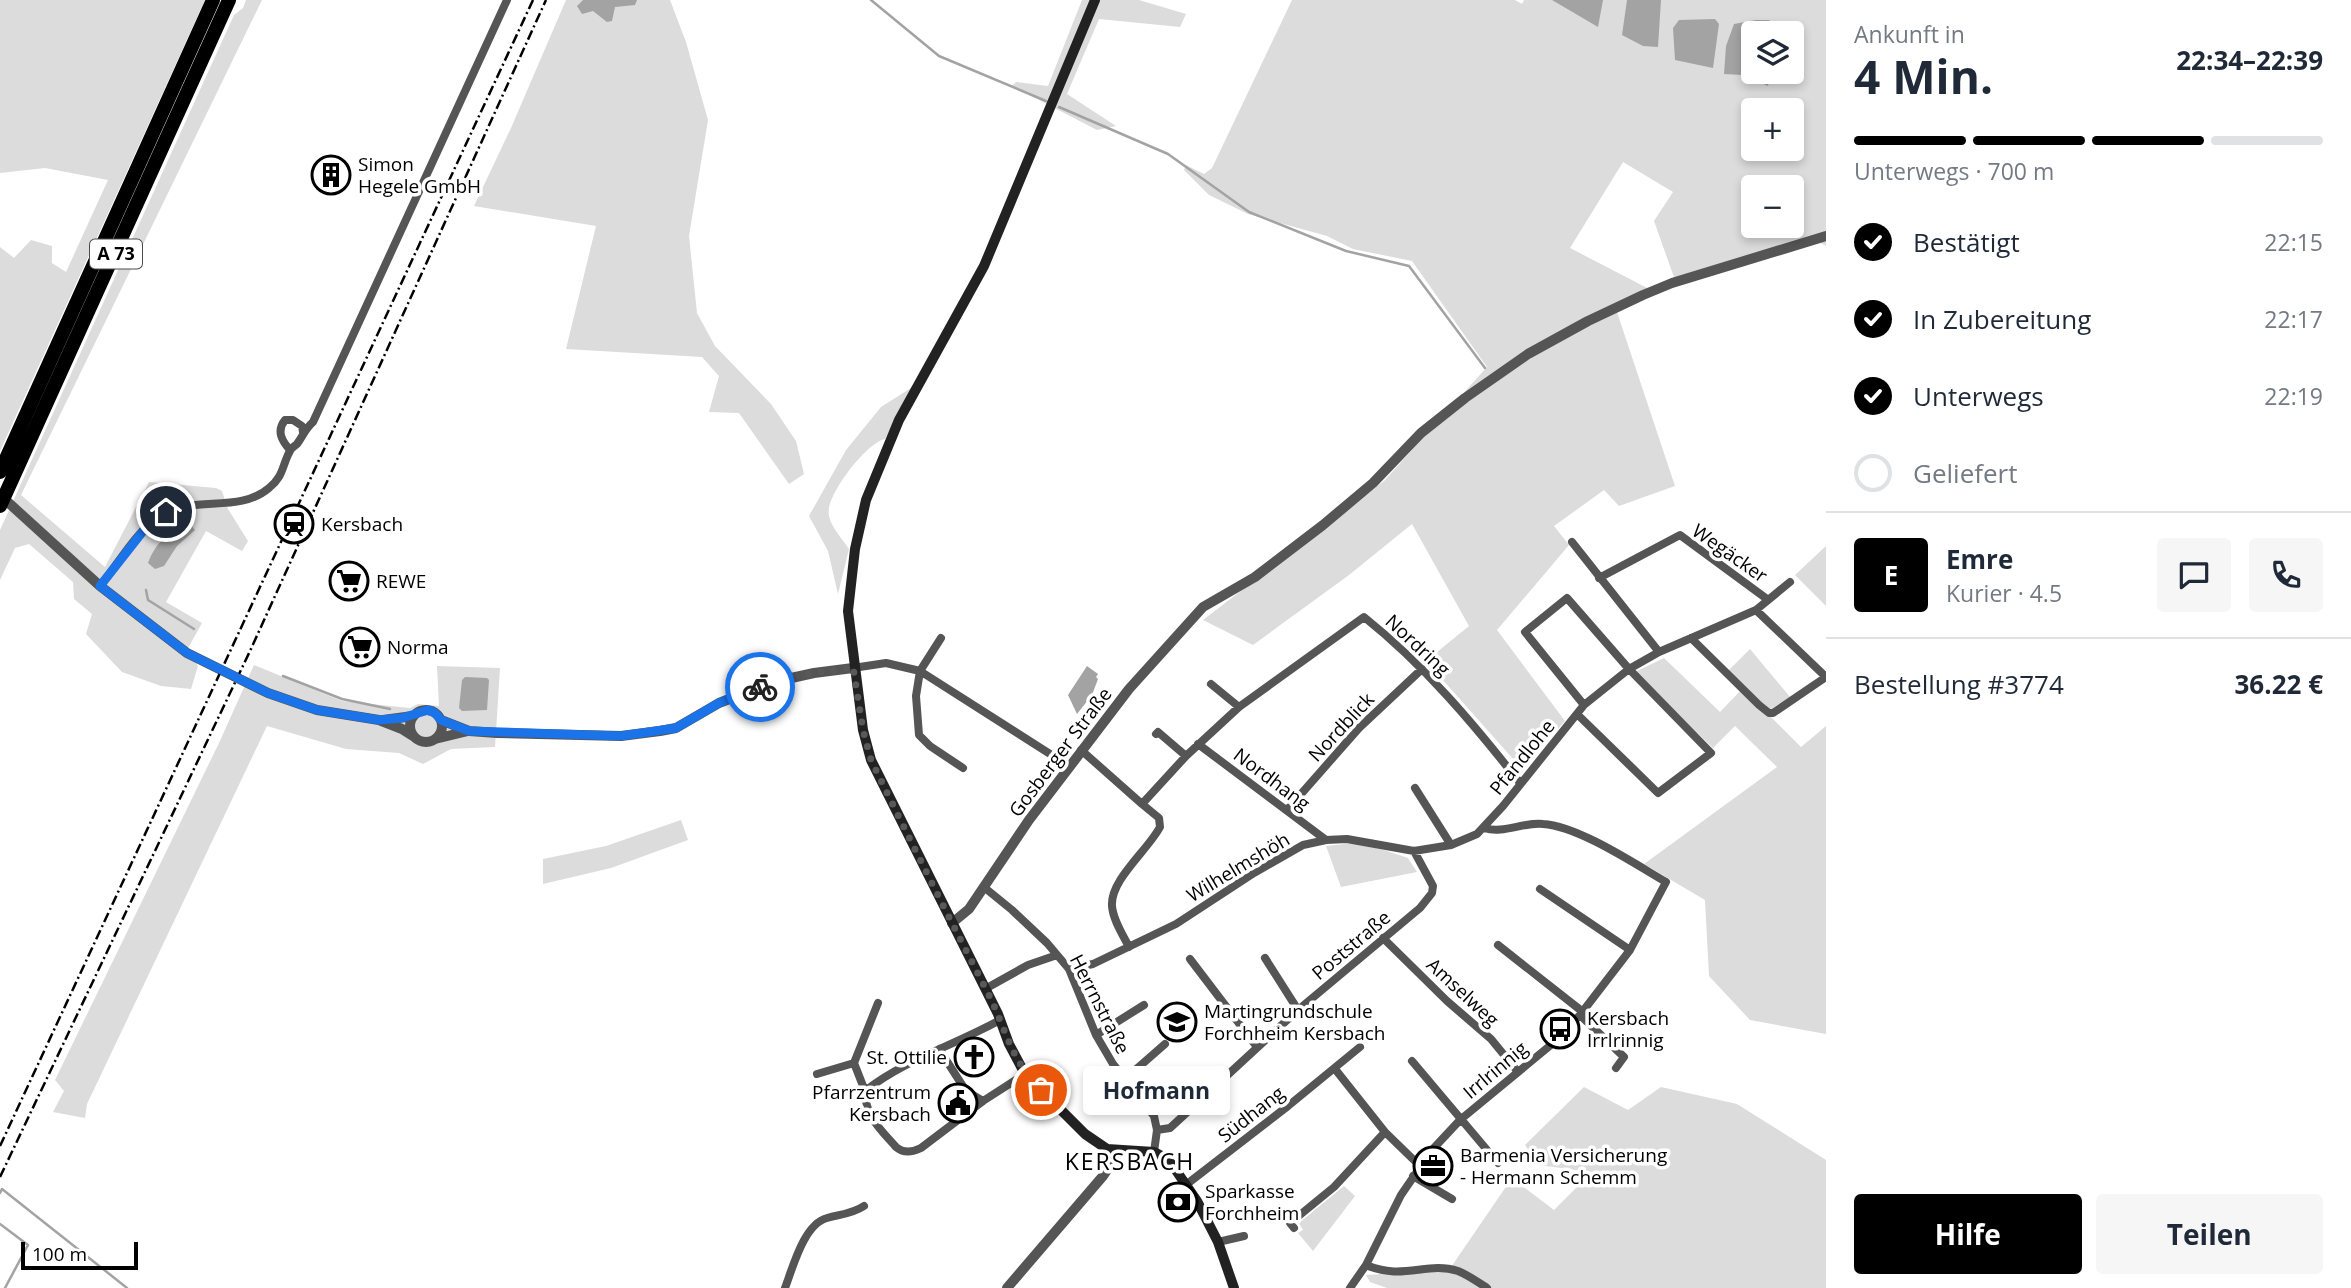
<!DOCTYPE html>
<html lang="de">
<head>
<meta charset="utf-8">
<style>
  :root { --surface:#fff; --page:#f6f6f7; --text:#1f2937; --muted:#747a83; --line:#e0e1e3; --accent:#000 }
  body { margin:0; font-family:"Open Sans",sans-serif; background:var(--page); color:var(--text); height:100vh; display:flex; flex-direction:column; font-size:26px; white-space:nowrap }
  * { box-sizing:border-box; margin:0 }
  p { font-size:23px; color:var(--muted) }
  .icon { flex:none; width:38px; height:38px; fill:none; stroke:currentColor; stroke-width:2; stroke-linecap:round; stroke-linejoin:round }
  .map { position:relative; flex:1; overflow:hidden }
  .panel { display:flex; flex-direction:column; background:var(--surface); width:525px }
  .panel>* { flex:none }
  .buttons { position:absolute; left:1741px; top:21px; display:grid; gap:14px }
  .buttons a { display:grid; place-items:center; width:63px; height:63px; border-radius:7px; background:var(--surface); box-shadow:0 4px 10px #0003; font-size:35px }
  .scale { position:absolute; left:21px; bottom:18px; width:117px; box-sizing:border-box; padding-left:7px; border:4px solid #000; border-top:0; font-size:19px; line-height:24px; white-space:nowrap; color:#000; -webkit-text-stroke:5px #fff; paint-order:stroke }
  .pin { position:absolute; display:grid; place-items:center; width:60px; height:60px; color:#fff; margin:-30px; border:4px solid #fff; border-radius:50%; box-shadow:0 2px 7px #0007 }
  .courier { position:absolute; display:grid; place-items:center; width:70px; height:70px; margin:-35px; border:5px solid #1a73e8; border-radius:50%; background:#fff; color:#222; box-shadow:0 2px 9px #0007 }
  .bubble { position:absolute; height:49px; border-radius:7px; background:var(--surface); box-shadow:0 4px 10px #0003; font-size:23px; font-weight:700; line-height:49px; text-align:center }
  .summary em { font-style:normal; font-weight:700 }
  .summary div { display:flex; flex-direction:column-reverse }
  .summary { display:flex; align-items:center; justify-content:space-between; height:119px; padding:0 28px }
  h1 { font-size:46px; font-weight:700; line-height:52px }
  .bar { display:grid; grid-template-columns:repeat(4,1fr); gap:10px 7px; align-content:center; height:84px; padding:0 28px }
  .bar i { height:9px; border-radius:5px; background:var(--line) }
  .bar .selected { background:var(--accent) }
  .bar p { grid-column:span 4 }
  .line { display:flex; align-items:center; gap:18px; padding:0 28px; border-top:2px solid var(--line) }
  .line div { flex:1 }
  .round { display:grid; place-items:center; flex:none; width:74px; height:74px; border-radius:7px; background:var(--page) }
  ol { padding:0 28px; list-style:none }
  li { display:flex; align-items:center; gap:21px; height:77px }
  li p { margin-inline-start:auto }
  li .icon { padding:7px; border-radius:50%; background:var(--accent); color:#fff; stroke-width:4 }
  li:last-child { color:var(--muted) }
  li i { width:38px; height:38px; border:4px solid var(--line); border-radius:50% }
  .primary-button { display:flex; gap:14px; margin-top:auto; padding:14px 28px }
  .primary-button a { flex:1; height:80px; border-radius:7px; background:var(--accent); color:#fff; font-size:28px; font-weight:700; line-height:80px; text-align:center }
  .primary-button a+a { background:var(--page); color:var(--text) }
  main { display:flex; flex:1; min-height:0 }
  .map>svg:first-child { display:block }
  .green { fill:#dcdcdc; fill-rule:evenodd }
  .water { fill:#a3a3a3 }
  .lines { fill:none; stroke-linecap:round; stroke-linejoin:round }
  .stream { stroke:#a3a3a3; stroke-width:2.5 }
  .minor { stroke:#555; stroke-width:8 }
  .tertiary { stroke:#555; stroke-width:10 }
  .secondary { stroke:#222; stroke-width:10 }
  .motorway { stroke:#000; stroke-width:14 }
  .rail { stroke:#000; stroke-width:2.5; stroke-dasharray:10 3.5 2 3.5; stroke-linecap:butt }
  .done { stroke:#595959; stroke-width:7; stroke-dasharray:0 12.6 }
  .route { stroke:#1a73e8; stroke-width:9 }
  .labels { text-anchor:middle; stroke-width:7; stroke-linejoin:round; paint-order:stroke }
  .shield { fill:#fff; stroke:#4c4c4c; stroke-width:2 }
  .shield-label { font-size:18px; font-weight:bold; fill:#000 }
  .poi-label { font-size:19px; fill:#000; stroke:#fff; text-anchor:start }
  .street-label { font-size:19px; fill:#000; stroke:#fff }
  .quarter-label { font-size:23px; letter-spacing:2px; fill:#000; stroke:#fff }
</style>
</head>
<body>
<main>
<div class="map">
<svg width="1826" height="1288" viewBox="0 0 1826 1288">
  <rect width="100%" height="100%" fill="#fff"/>
  <path class="green" d="M0,0h205l-205,451v-204l14,11 17,-18 21,6v17l14,9 42,-92 -63,-12 -45,5z
    M246,0h16l-241,495 84,72 44,-85 67,6 6,3 6,18 20,32 -6,10 -36,-20 -40,71 36,21 -15,27 11,16 -7,23 -30,-3 -39,-14 -36,-38 6,-20 -18,-15 -1,-17 -44,-38 -14,4 -15,32v-50l234,-515 9,-7z
    M566,0h104l16,42 22,78 -19,116 8,77 18,33 56,58 25,37 8,33 -15,10 -50,-71 -30,-1 10,-36 -17,-19 -136,-8 30,-123 -122,-20 37,-78z
    M1082,0h57l47,14 -6,13 -81,-8 -32,75 49,32 -19,4 -85,-44 4,-4 32,4z
    M1292,0h223l7,4 2,-4h302v246l-12,-7 -139,41 -21,-59 19,-29 -50,-30 -53,86 83,43 -37,18 59,177 -56,20 -15,-16 -50,36 15,19 -72,85 68,91 -43,48 -96,-108 43,-35 -57,-102 -63,51 -96,70 -50,-25 181,-139 103,-114 -75,-106 -59,-12 -26,-13 -79,-22 -39,-19 -25,-25 2,-5 18,9 8,-6zM1754,33h38v39h-38zM1754,110h38v39h-38zM1754,187h38v39h-38z
    M914,386l-29,53c-18,3 -61,58 -56,77 2,11 14,24 20,33l-11,45 -10,-43 -19,-35 37,-66 35,-43z
    M1826,546v60l-31,-31z
    M1750,649l40,48 -24,15 35,35 25,-21v308l-76,-14 -41,-44 -4,-76 -61,-36 133,-97 -42,-41 -22,22 -78,-76 29,-14 56,54 24,-25 -16,-16z
    M254,665l88,36 68,7 8,-4 21,2 -2,-40 63,2 -5,79 -44,2 -28,15 -24,-11 -53,-4 -79,-23 -180,378 -2,14 -32,-6 11,-21 -9,-11 164,-337z
    M681,820l7,20 -77,28 -68,16v-25l63,-13z
    M1353,843l31,7 24,8 9,14 -76,15 -15,-41z
    M1584,1087l44,23 33,-23 76,17 89,56v128h-439l-17,-6 -4,-7 83,-5 63,-92 42,32 38,-38 -54,-7 -13,-20z
    M1344,1186l11,10 -42,55 -15,-18 5,-3 -4,-7z"/>
  <path class="water" d="M583,0h54l-2,5 -20,2 -3,14 -5,1 -14,-11 -11,3 -5,-8z
    M1552,0h51l-5,27z
    M1627,0h34l-3,47 -15,-1 -21,-11z
    M1715,19l4,5 -6,44 -38,-8 -2,-32 6,-8z
    M1756,20h13l9,10 -1,3h-23v39h17l-3,14 -25,-11 -19,-1 2,-28 8,-22z
    M189,523l6,7 -18,16 -13,20 -9,3 -7,-6c8,-21 21,-32 41,-40z
    M1087,666l11,8 -2,3 2,2 -6,16 -15,19 -9,-19z
    M465,677l22,1 2,2 -2,30 -25,1 -3,-3 3,-28z"/>
  <g class="lines">
    <path class="stream" d="M871,0l68,56 107,45
      M1059,107l109,47 81,58 97,39 63,15 76,102
      M146,590l2,10 46,29
      M283,676l59,23 48,10
      M0,1193l2,-4 125,99
      M0,1224l28,21 -23,43"/>
    <path class="minor" d="M290,450c-8,-9 -14,-19 -5,-30h8l9,6 1,6
      M1572,542l87,110
      M1599,578l81,-43 87,64
      M100,586c20,-24 37,-58 65,-73 32,-17 75,0 104,-25 15,-12 13,-23 21,-37 1,-3 5,-5 7,-7 6,-8 8,-15 16,-22l194,-422
      M941,638l-21,33 -4,25 3,39 11,11 33,22
      M1691,638l68,67 10,8h4l53,-36 -70,-67
      M853,668l33,-5 34,8 149,95
      M1211,684l28,23
      M1577,714l81,79 53,-40 -82,-84 -62,-71 -42,34 59,73
      M1156,734l2,-2 28,24
      M1198,744l128,96
      M1081,750l61,54 44,-48 53,-49 125,-90c60,48 109,106 156,166
      M1415,788l36,57
      M1287,810l72,-82 63,-59
      M985,888l27,22 35,33 22,26 27,66 17,29 41,52 3,14 -3,22
      M1540,889l90,61
      M1383,938l64,63 44,38 27,33
      M1498,945l85,67
      M1129,947c-6,-12 -16,-27 -17,-41 -2,-26 36,-56 48,-79l-1,-9 -17,-14
      M1265,958l33,52
      M1190,959l67,88
      M1069,969l24,-5 83,-40 78,-51 49,-28 23,-5 21,-1 67,12 37,-6 26,-11 26,-28 81,-101 45,-36 30,-17 97,-42 34,-28
      M985,989l43,-24 29,-10
      M1580,1015l44,42 -8,11
      M1000,1020c-45,25 -94,39 -135,71 0,25 15,38 31,56 8,7 17,5 25,1l62,-47 42,-27
      M1096,1035l48,-30
      M939,1049l27,42 17,10
      M1412,1061l86,102
      M1335,1069l50,63 35,34
      M817,1074l37,-11
      M1125,1079l40,-35
      M865,1091l-11,-28 24,-60
      M1157,1130l13,-2 128,-118 122,-102 12,-15 1,-7 -19,-35
      M1413,1176l39,23
      M1187,1184l101,-78 72,-59
      M1294,1228l-4,-5 44,-36 51,-55
      M1218,1242l26,-6
      M1366,1265c37,16 61,-4 92,6 10,4 20,11 29,17
      M785,1288c8,-21 19,-64 42,-70 14,-4 25,-4 37,-12
      M1350,1288l16,-23 35,-70 31,-45 28,-30 92,-76 28,-29 50,-65 36,-68c-31,-18 -88,-56 -123,-58 -21,-2 -39,10 -59,4"/>
    <path class="tertiary" d="M0,495l100,91 87,67 81,40 49,17 62,10 23,9 11,7
      M410 726a16 16 0 1 1 32 0a16 16 0 1 1-32 0Z
      M383,720l30,-4
      M441,720l28,11 28,2 124,3 39,-5 16,-3 43,-25 54,-21 41,-9 39,-5
      M435,739l33,-8
      M952,923l17,-14 60,-89 100,-131 74,-82 52,-30 68,-52 50,-42 48,-50 44,-35 63,-44 60,-33 55,-26 29,-12 154,-47
      M1007,1288l96,-112 8,-12 4,-13"/>
    <path class="secondary" d="M1095,0l-111,266 -85,154 -33,80 -11,49 -7,62 15,119 8,30 127,254 11,30 16,30 60,60 22,15 47,3 13,7 6,7 24,35 21,41 16,46"/>
    <path class="motorway" d="M0,472l213,-472
      M0,506l229,-506"/>
    <path class="rail" d="M0,1146l533,-1146
      M0,1177l250,-526 296,-651"/>
  </g>
  <g class="lines">
    <path class="done" d="M760,687l26,-9 67,-11 10,63 8,30c38,78 77,156 117,233 18,36 23,68 53,97"/>
    <path class="route" d="M166,512l-22,18 -44,56 87,67 81,40 49,17 62,10 23,-2 26,-8 7,3 6,7 28,11 152,5 55,-8 43,-25 41,-16"/>
  </g>
  <defs>
    <symbol id="building-ring" viewBox="-11 -11 22 22"><circle r="9.5" fill="#fff" stroke="#000" stroke-width="1.5"/><path d="M-4-6H4V6H1V3H-1V6H-4ZM-2.5-4.3h1.7v1.8h-1.7ZM.8-4.3h1.7v1.8H.8ZM-2.5-1h1.7V.8h-1.7ZM.8-1h1.7V.8H.8Z" fill="#000"/></symbol>
    <symbol id="station-ring" viewBox="-11 -11 22 22"><circle r="9.5" fill="#fff" stroke="#000" stroke-width="1.5"/><path d="M-3-6H3Q5-6 5-4V2Q5 4 3 4L4.5 6H3L1.5 4h-3L-3 6H-4.5L-3 4Q-5 4-5 2V-4Q-5-6-3-6ZM-3.5-4v3h7v-3ZM-3.5 1v1.5H-2V1ZM2 1v1.5H3.5V1Z" fill="#000"/></symbol>
    <symbol id="supermarket-ring" viewBox="-11 -11 22 22"><circle r="9.5" fill="#fff" stroke="#000" stroke-width="1.5"/><path d="M-6-5.5h2.5l.6 2H6L4.5 2H-2.5L-4.4-4H-6ZM-1.5 3.2a1.3 1.3 0 1 0 .1 0ZM3 3.2a1.3 1.3 0 1 0 .1 0Z" fill="#000"/></symbol>
    <symbol id="school-ring" viewBox="-11 -11 22 22"><circle r="9.5" fill="#fff" stroke="#000" stroke-width="1.5"/><path d="M0-5L7-2L0 1L-7-2ZM-4 1L0 2.5L4 1V4Q0 6-4 4Z" fill="#000"/></symbol>
    <symbol id="bus-ring" viewBox="-11 -11 22 22"><circle r="9.5" fill="#fff" stroke="#000" stroke-width="1.5"/><path d="M-5-6H5V4H4V6H2V4H-2V6H-4V4H-5ZM-3.5-4V0h7V-4ZM-3.5 1.2v1.5H-2V1.2ZM2 1.2v1.5H3.5V1.2Z" fill="#000"/></symbol>
    <symbol id="church-ring" viewBox="-11 -11 22 22"><circle r="9.5" fill="#fff" stroke="#000" stroke-width="1.5"/><path d="M-1.2-6h2.4v3.5h3.3v2.4h-3.3V6h-2.4V-.1h-3.3v-2.4h3.3Z" fill="#000"/></symbol>
    <symbol id="civic-ring" viewBox="-11 -11 22 22"><circle r="9.5" fill="#fff" stroke="#000" stroke-width="1.5"/><path d="M-.6-6.5H3V-4.5H.6V-3L4-1V1h2V6H-6V1h2V-1L-.6-3ZM-1.2 2.5V6h2.4V2.5Z" fill="#000"/></symbol>
    <symbol id="office-ring" viewBox="-11 -11 22 22"><circle r="9.5" fill="#fff" stroke="#000" stroke-width="1.5"/><path d="M-6-3h4V-5.5h4V-3h4V5H-6ZM-1-4.5V-3h2v-1.5ZM-6 0V1H6V0Z" fill="#000"/></symbol>
    <symbol id="bank-ring" viewBox="-11 -11 22 22"><circle r="9.5" fill="#fff" stroke="#000" stroke-width="1.5"/><path d="M-6-4H6V4H-6ZM0-2.3a2.3 2.3 0 1 0 0 4.6a2.3 2.3 0 1 0 0-4.6Z" fill="#000"/></symbol>
  </defs>
  <g fill-rule="evenodd">
    <use href="#building-ring" x="309" y="153" width="44" height="44"/>
    <use href="#station-ring" x="272" y="502" width="44" height="44"/>
    <use href="#supermarket-ring" x="327" y="559" width="44" height="44"/>
    <use href="#supermarket-ring" x="338" y="625" width="44" height="44"/>
    <use href="#school-ring" x="1155" y="1000" width="44" height="44"/>
    <use href="#bus-ring" x="1538" y="1007" width="44" height="44"/>
    <use href="#church-ring" x="952" y="1035" width="44" height="44"/>
    <use href="#civic-ring" x="936" y="1081" width="44" height="44"/>
    <use href="#office-ring" x="1411" y="1144" width="44" height="44"/>
    <use href="#bank-ring" x="1156" y="1180" width="44" height="44"/>
  </g>
  <g class="labels">
    <rect class="shield" x="90" y="239.5" width="52" height="29" rx="5"/>
    <g class="shield-label">
      <text x="116" y="260">A 73</text>
    </g>
    <g class="poi-label">
      <text x="358" y="171">Simon<tspan x="358" dy="22">Hegele GmbH</tspan></text>
      <text x="321" y="531">Kersbach</text>
      <text x="376" y="588">REWE</text>
      <text x="387" y="654">Norma</text>
      <text x="1204" y="1018">Martingrundschule<tspan x="1204" dy="22">Forchheim Kersbach</tspan></text>
      <text x="1587" y="1025">Kersbach<tspan x="1587" dy="22">Irrlrinnig</tspan></text>
      <text x="947" y="1064" text-anchor="end">St. Ottilie</text>
      <text x="931" y="1099" text-anchor="end">Pfarrzentrum<tspan x="931" dy="22">Kersbach</tspan></text>
      <text x="1460" y="1162">Barmenia Versicherung<tspan x="1460" dy="22">- Hermann Schemm</tspan></text>
      <text x="1205" y="1198">Sparkasse<tspan x="1205" dy="22">Forchheim</tspan></text>
    </g>
    <g class="street-label">
      <text transform="translate(1730 553) rotate(35)" y="7">Wegäcker</text>
      <text transform="translate(1418 645) rotate(43)" y="7">Nordring</text>
      <text transform="translate(1341 727) rotate(-47)" y="7">Nordblick</text>
      <text transform="translate(1060 752) rotate(-53)" y="7">Gosberger Straße</text>
      <text transform="translate(1522 757) rotate(-51)" y="7">Pfandlohe</text>
      <text transform="translate(1272 779) rotate(37)" y="7">Nordhang</text>
      <text transform="translate(1238 867) rotate(-31)" y="7">Wilhelmshöh</text>
      <text transform="translate(1351 945) rotate(-40)" y="7">Poststraße</text>
      <text transform="translate(1463 992) rotate(43)" y="7">Amselweg</text>
      <text transform="translate(1100 1004) rotate(63)" y="7">Herrnstraße</text>
      <text transform="translate(1495 1070) rotate(-40)" y="7">Irrlrinnig</text>
      <text transform="translate(1251 1114) rotate(-38)" y="7">Südhang</text>
    </g>
    <g class="quarter-label">
      <text x="1130" y="1170">KERSBACH</text>
    </g>
  </g>
</svg>
<div class="buttons">
<a><svg class="icon" aria-label="layers" viewBox="0 0 24 24"><path d="M12 4l9 5-9 5-9-5zM3 14l9 5 9-5"/></svg></a>
<a>+</a>
<a>−</a>
</div>
<div class="scale">100 m</div>
<div class="pin" style="left:1041px;top:1090px;background:#ea580c"><svg class="icon" aria-label="bag" viewBox="0 0 24 24"><path d="M5 8h14l-1 12H6zM9 8a3 3 0 0 1 6 0"/></svg></div>
<div class="pin" style="left:166px;top:512px;background:#1f2937"><svg class="icon" aria-label="home" viewBox="0 0 24 24"><path d="M3 11l9-7 9 7M6 9v11h12V9"/></svg></div>
<div class="courier" style="left:760px;top:687px"><svg class="icon" aria-label="bike" viewBox="0 0 24 24"><circle cx="6" cy="16" r="4"/><circle cx="18" cy="16" r="4"/><path d="M6 16l4-8h5l3 8M10 8l3 8H6M13 5h3"/></svg></div>
<div class="bubble" style="left:1083px;top:1066px;width:147px">Hofmann</div>
</div>
<section class="panel">
<div class="summary"><div><h1>4 Min.</h1><p>Ankunft in</p></div><em>22:34–22:39</em></div>
<div class="bar"><i class="selected"></i><i class="selected"></i><i class="selected"></i><i></i><p>Unterwegs · 700 m</p></div>
<ol>
<li><svg class="icon" aria-label="check" viewBox="0 0 24 24"><path d="M5 12l5 5 9-10"/></svg>Bestätigt<p>22:15</p></li>
<li><svg class="icon" aria-label="check" viewBox="0 0 24 24"><path d="M5 12l5 5 9-10"/></svg>In Zubereitung<p>22:17</p></li>
<li><svg class="icon" aria-label="check" viewBox="0 0 24 24"><path d="M5 12l5 5 9-10"/></svg>Unterwegs<p>22:19</p></li>
<li><i></i>Geliefert</li>
</ol>
<div class="line" style="height:126px"><b class="round" style="background:var(--accent);color:#fff">E</b><div><b>Emre</b><p>Kurier · 4.5</p></div><a class="round"><svg class="icon" aria-label="chat" viewBox="0 0 24 24"><path d="M4 5h16v11H9l-5 4z"/></svg></a><a class="round"><svg class="icon" aria-label="phone" viewBox="0 0 24 24"><path d="M5 4h4l2 5-3 2q2 4 5 5l2-3 5 2v4C11 20 4 13 5 4z"/></svg></a></div>
<div class="line" style="height:91px"><div>Bestellung #3774</div><b>36.22 €</b></div>
<div class="primary-button"><a>Hilfe</a><a>Teilen</a></div>
</section>
</main>
</body>
</html>
